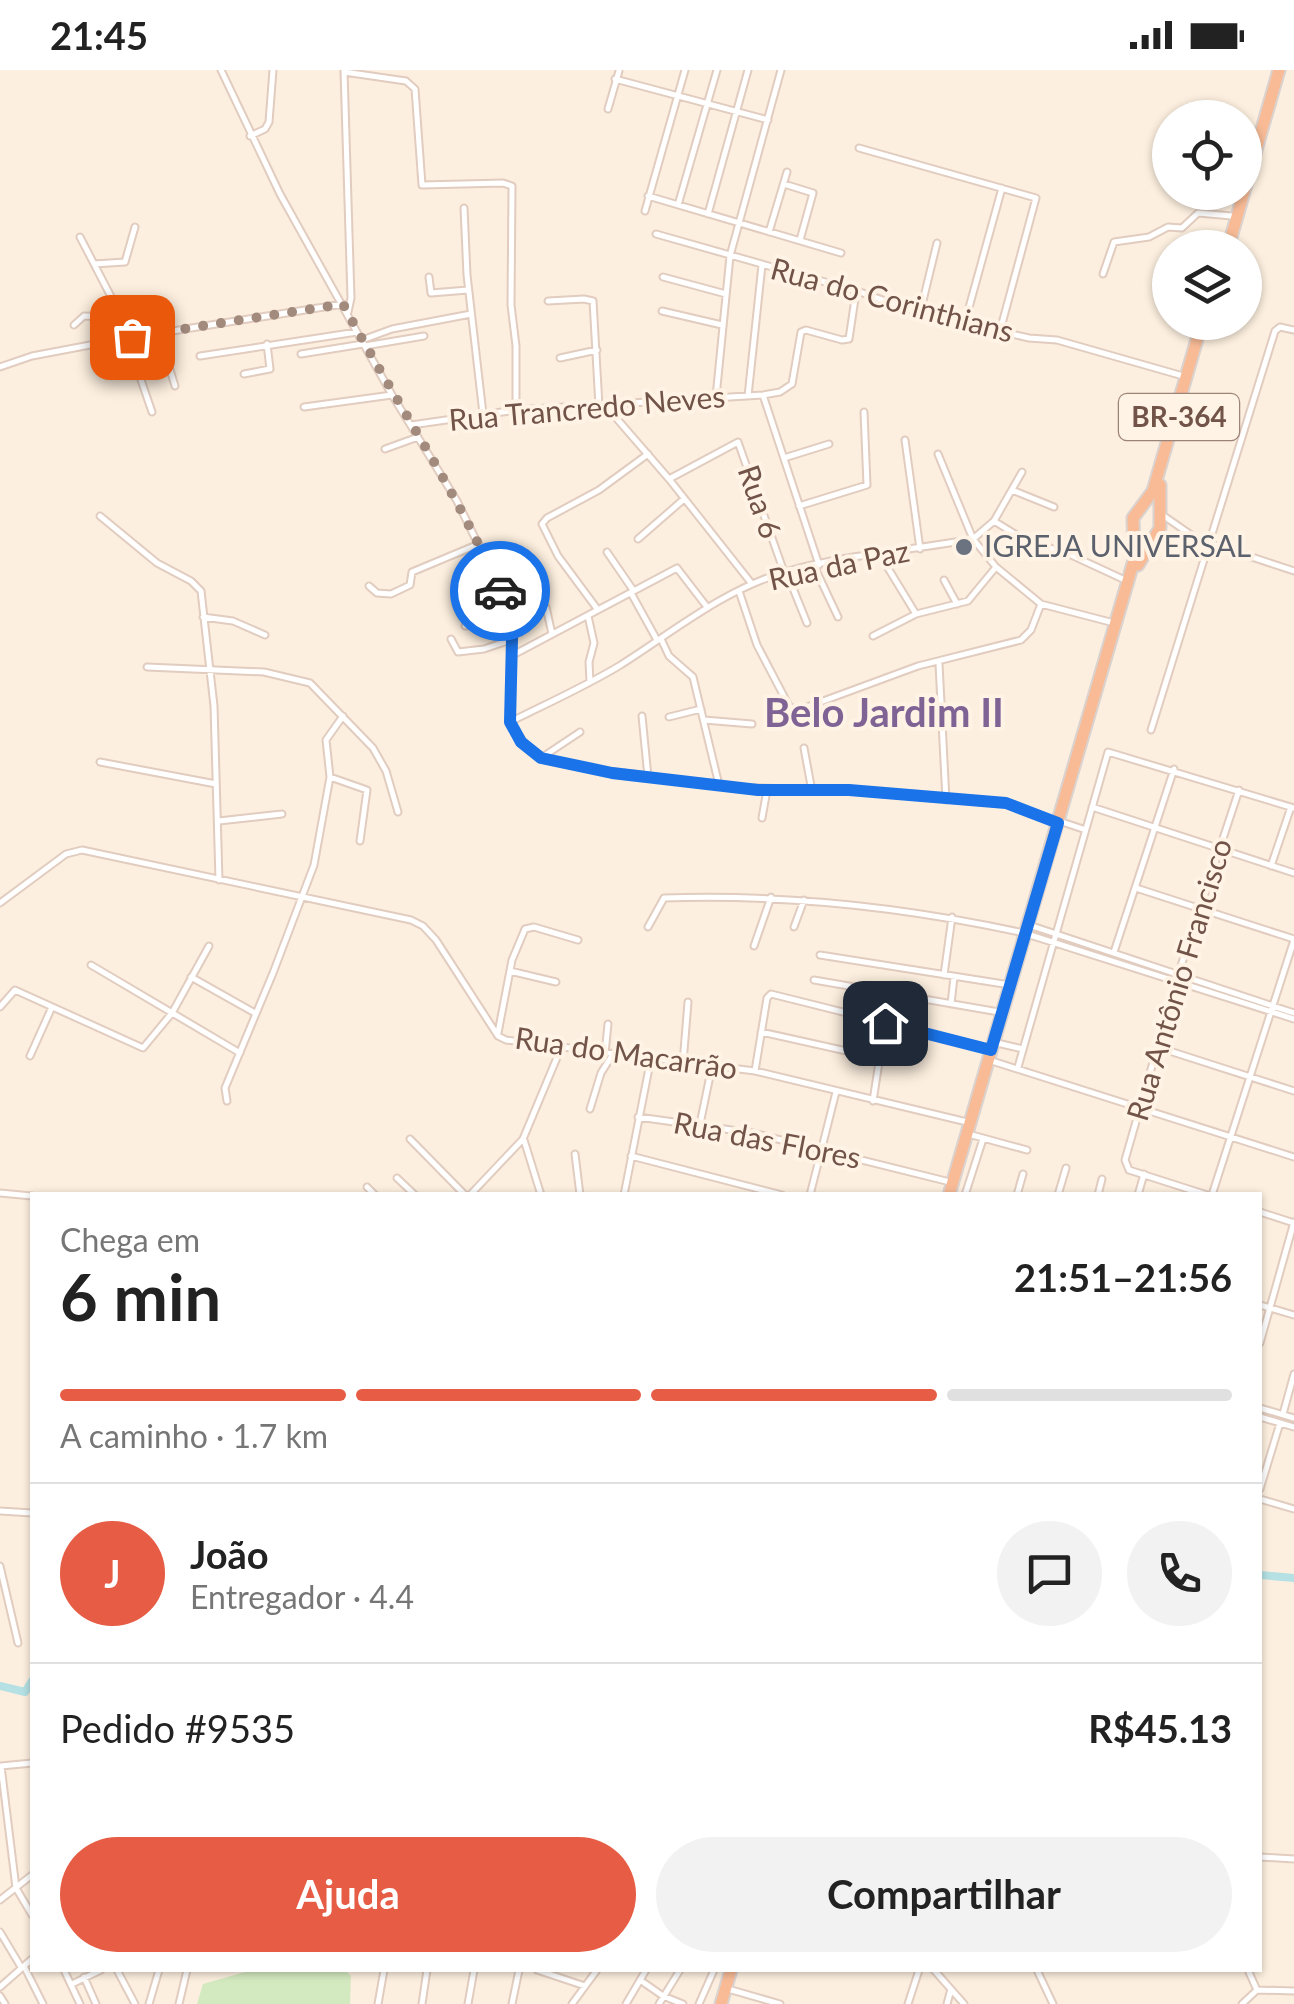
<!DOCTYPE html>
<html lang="pt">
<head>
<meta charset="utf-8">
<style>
  :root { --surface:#fff; --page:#f2f2f2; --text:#222; --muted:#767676; --line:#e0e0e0; --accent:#e65c44 }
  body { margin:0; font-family:Lato,sans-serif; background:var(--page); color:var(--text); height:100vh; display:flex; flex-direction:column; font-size:38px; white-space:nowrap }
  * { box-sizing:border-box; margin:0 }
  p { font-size:32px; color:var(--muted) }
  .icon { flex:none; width:55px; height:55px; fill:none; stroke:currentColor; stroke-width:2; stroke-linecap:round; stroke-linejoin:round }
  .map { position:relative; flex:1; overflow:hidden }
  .details { position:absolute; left:30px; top:1122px; width:1232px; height:780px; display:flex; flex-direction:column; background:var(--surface); border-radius:0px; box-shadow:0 2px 8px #0004 }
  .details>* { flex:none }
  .buttons { position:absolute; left:1152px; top:30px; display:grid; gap:20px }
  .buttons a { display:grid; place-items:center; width:110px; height:110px; border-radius:50%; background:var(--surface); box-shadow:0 2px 8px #0004; font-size:50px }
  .pin { position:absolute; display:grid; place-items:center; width:85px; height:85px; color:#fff; margin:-42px; border-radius:20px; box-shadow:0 5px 15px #0006 }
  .courier { position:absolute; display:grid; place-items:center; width:100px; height:100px; margin:-50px; border:8px solid #1a73e8; border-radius:50%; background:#fff; color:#222; box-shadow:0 2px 12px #0007 }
  .overview em { font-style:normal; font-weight:700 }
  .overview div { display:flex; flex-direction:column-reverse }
  .overview { display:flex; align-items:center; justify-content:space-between; height:170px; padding:0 30px }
  h1 { font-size:65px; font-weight:700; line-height:75px }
  .bar { display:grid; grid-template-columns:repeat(4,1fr); gap:15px 10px; align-content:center; height:120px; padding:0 30px }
  .bar i { height:12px; border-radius:8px; background:var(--line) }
  .bar .on { background:var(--accent) }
  .bar p { grid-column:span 4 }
  .line { display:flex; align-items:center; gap:25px; padding:0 30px; border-top:2px solid var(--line) }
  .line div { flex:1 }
  .round { display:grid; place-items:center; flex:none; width:105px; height:105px; border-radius:52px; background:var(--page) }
  .action { display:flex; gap:20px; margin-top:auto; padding:20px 30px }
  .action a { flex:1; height:115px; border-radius:60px; background:var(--accent); color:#fff; font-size:40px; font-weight:700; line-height:115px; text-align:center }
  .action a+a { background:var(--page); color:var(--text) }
  .status { display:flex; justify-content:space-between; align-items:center; height:70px; padding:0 50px; background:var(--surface); direction:ltr }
  .status svg { height:28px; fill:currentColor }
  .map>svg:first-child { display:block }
  .green { fill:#d3e9bf }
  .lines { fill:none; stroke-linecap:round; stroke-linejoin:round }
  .river { stroke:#b5e1e4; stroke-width:8 }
  .minor-casing { stroke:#e1ccbf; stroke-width:9 }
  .trunk-casing { stroke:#dad2cf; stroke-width:15 }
  .minor { stroke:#fff; stroke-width:5 }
  .trunk { stroke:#f8bb96; stroke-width:11 }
  .done { stroke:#a28a7d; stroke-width:10; stroke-dasharray:0 18 }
  .route { stroke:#1a73e8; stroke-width:12 }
  .worship-dot { fill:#6b7280; stroke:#fff3e5; stroke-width:4 }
  .labels { text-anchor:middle; stroke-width:8; stroke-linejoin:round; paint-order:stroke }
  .shield { fill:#fff3e5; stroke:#9c8377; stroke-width:2.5 }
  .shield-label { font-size:28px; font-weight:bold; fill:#725348 }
  .street-label { font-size:30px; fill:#725348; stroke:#fff3e5 }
  .worship-label { font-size:30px; fill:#5b616d; stroke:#fff3e5; text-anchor:start }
  .district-label { font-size:40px; font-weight:bold; fill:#806395; stroke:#fff3e5 }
</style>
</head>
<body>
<div class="status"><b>21:45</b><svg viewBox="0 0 49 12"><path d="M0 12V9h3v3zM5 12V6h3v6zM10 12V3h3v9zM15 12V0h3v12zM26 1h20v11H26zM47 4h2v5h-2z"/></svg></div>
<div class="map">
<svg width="1294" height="1934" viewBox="0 0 1294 1934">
  <rect width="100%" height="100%" fill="#fcefdf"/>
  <path class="green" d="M252,1900h93l6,6 -1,28h-153l6,-20z"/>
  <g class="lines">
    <path class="river" d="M1260,1505l34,3
      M0,1616l25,6 7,-11"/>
    <defs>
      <path id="minor" d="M221,0l59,124 112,201 65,106 38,78 18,60 -3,83 19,28 17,10 39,8 149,19 136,5 142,12 43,18
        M344,1l7,227 -3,14
        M344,2l62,9 9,8 7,96 81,-2 9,3 -1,119 5,41v64
        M615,9l153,41
        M608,39l11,-38
        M250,66l15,-7 4,-7 4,-52
        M859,78l177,50 -36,133
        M784,114l29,9 -13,47
        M648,126l193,57
        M678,135l39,-135
        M464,138l3,67 16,139
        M645,141l40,-141
        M708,144l40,-144
        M769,162l18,-60
        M656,164l201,57 63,22 109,25 28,2 126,36
        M80,167l52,100
        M94,194l31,-2 10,-35
        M1103,204l11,-32 35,-5 19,-10 14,1 16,-15 34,3
        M429,207l2,16 37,-3
        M663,207l63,17
        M548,231l36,-2 9,2 6,105
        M662,241l60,14
        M920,243l17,-70
        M965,252l37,-134
        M74,255l10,-9c20,0 30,5 38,23
        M159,264l16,52
        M127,269l25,73
        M362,270l30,-11 79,-15
        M365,276l59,-10
        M301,284l62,-10
        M200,286l157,-24
        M560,288l37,-8
        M0,297l32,-11 90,-17 221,-35
        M244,304l26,-5 -3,-25
        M763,325l56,170
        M748,326l14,-131
        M716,327l14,-141 51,-186
        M605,335l64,74 83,105
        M304,337l88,-12
        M411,355l105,-15 247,-15 17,-3 12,-8 9,-52 5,-2 36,10 7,-1 7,-47
        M905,370l15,109
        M385,379l33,-12
        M938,384l35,85 21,-18 28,-49
        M784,388l45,-14
        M669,409l69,-37 46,130
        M1012,420l42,17
        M799,436l68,-21 -3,-73
        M1161,444l36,25 97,32
        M100,446l57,47 34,18 10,10 13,115 5,174
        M994,451l29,18 48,16 56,26
        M638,469l46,-40
        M1155,469h39
        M607,482l26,38
        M880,485l36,59
        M814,496l24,51
        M786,501l21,52
        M944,510l13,24
        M369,516l8,7 14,1 19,-9 2,-13 67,-28
        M739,521l18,54 32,61 7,5 122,-45 103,-26 10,-10 10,-26
        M631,523l26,47
        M546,537l6,27
        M598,540l-40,-54 -16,-32 5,-6 52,-28 49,-36
        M588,546l6,27 -5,19 1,20
        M203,547l30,4 32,14
        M465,556l45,-6
        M873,566l43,-22 52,-13 28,-34
        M451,569l7,13 26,-3 29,-10
        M661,569l8,17 24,21 26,108
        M513,585l164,-87 30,39
        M939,594l7,136
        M147,597l117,5 46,11 63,65 13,23 12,41
        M642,646l6,61
        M669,647l32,-8
        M704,650l48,4
        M510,652c36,-18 74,-35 109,-56 54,-34 104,-76 166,-94 56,-17 129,-22 188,-33l23,28 45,37 73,19
        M1151,660l124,-399 5,-4 14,3
        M804,678l8,43
        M541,688l39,-26
        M100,692l116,22
        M330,707l37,13 -7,51
        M1092,737l202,66
        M762,748l5,-28
        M219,751l63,-7
        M1062,752l21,7
        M1271,796l20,-59
        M1136,818l158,51
        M0,833l66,-49 16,-4 329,70 12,6 13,14 62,96 8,4 249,31 212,51
        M1032,856l262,87
        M648,857l16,-29c122,-4 241,9 360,35
        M794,857l10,-27
        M1030,865l264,84
        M754,876l17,-49
        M1114,882l60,-183
        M820,885l190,30
        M91,895l149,88
        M510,901l46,11
        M944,905l8,-58
        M191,907l64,36
        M814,910l185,32
        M951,934l3,-27
        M0,937l15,-17 128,58 29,-35 37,-67
        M761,962l90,20
        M498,963l14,-73 13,-31 9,-2 44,13
        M997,973l26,6
        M1157,977l137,44
        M605,983l3,-29
        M30,986l22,-49
        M992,991l302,96
        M683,993l5,-61
        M1018,997l90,-315 186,56
        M755,1001l12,-73 4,-4 220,55
        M227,1031l-2,-13 48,-115 41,-108 16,-88 -4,-37 17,-24
        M873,1031l12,-78
        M590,1039l11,-36 12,-19
        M638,1047l115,16 197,49
        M700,1054l12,-58
        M972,1065l55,15
        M410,1069l55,56
        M524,1070l17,55
        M575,1084l5,41
        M631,1086l151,39
        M397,1108l18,17
        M367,1117l8,8
        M0,1123l32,3
        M470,1125l53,-56 38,-91
        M624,1125l27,-137
        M810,1125l26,-103
        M965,1125l18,-56
        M1017,1125l6,-21
        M1058,1125l8,-27
        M1098,1125l4,-16
        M1138,1125l6,-21
        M1207,1125l-78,-25 -4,-10 53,-185 61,-185
        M1212,1125l82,-255
        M1260,1142l34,11
        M1260,1235l34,10
        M1260,1273l34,-121
        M1260,1338l34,10
        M1283,1344l11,-40
        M1260,1347l34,10
        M1260,1419l20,-66
        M1260,1429l34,10
        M0,1441l32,2
        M0,1496l18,77
        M1,1696l15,122 16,27
        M1,1696l31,-3
        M1260,1787l34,2
        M0,1830l32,-25
        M0,1862l21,35
        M24,1896l19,38
        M64,1900l16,34
        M117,1900l18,34
        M537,1900l48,16
        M934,1900l30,34
        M1037,1900l16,34
        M1248,1900l9,20
        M84,1907l12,27
        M640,1910l23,16 20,8
        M72,1914l29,-14
        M0,1917l32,-28
        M728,1919l52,15
        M1257,1920l37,1
        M0,1926l5,8
        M149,1934l10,-34
        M179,1934l8,-34
        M378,1934l6,-34
        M422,1934l5,-34
        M468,1934l6,-34
        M512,1934l7,-34
        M572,1934l25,-34
        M626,1934l20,-34
        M659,1934l21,-34
        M699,1934l15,-34
        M908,1934l11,-34
        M947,1934l4,-15
        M1242,1934l15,-14"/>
      <path id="trunk" d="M1245,118l34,-118
        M1228,178l16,-56
        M1138,495l22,-37v-43
        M949,1125l185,-635 -1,-42 20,-27 49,-169
        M721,1934l10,-34"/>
    </defs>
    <use href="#minor" class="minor-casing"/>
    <use href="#trunk" class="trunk-casing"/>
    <use href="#minor" class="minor"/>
    <use href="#trunk" class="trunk"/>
  </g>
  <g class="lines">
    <path class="done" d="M132,267l211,-33c51,96 114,186 157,287"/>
    <path class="route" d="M500,521l12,48 -2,83 11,20 20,16 71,15 146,17h91l157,13 52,20 -67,227 -106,-27"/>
  </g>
  <circle class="worship-dot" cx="964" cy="477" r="10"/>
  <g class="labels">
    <rect class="shield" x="1119" y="324" width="120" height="46" rx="8"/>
    <g class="shield-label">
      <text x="1179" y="357">BR-364</text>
    </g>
    <g class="street-label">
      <text transform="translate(892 231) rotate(15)" y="10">Rua do Corinthians</text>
      <text transform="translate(587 339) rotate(-5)" y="10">Rua Trancredo Neves</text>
      <text transform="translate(759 432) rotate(71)" y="10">Rua 6</text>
      <text transform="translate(839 496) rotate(-12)" y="10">Rua da Paz</text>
      <text transform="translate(1180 910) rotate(-73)" y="10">Rua Antônio Francisco</text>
      <text transform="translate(626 984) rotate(8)" y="10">Rua do Macarrão</text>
      <text transform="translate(767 1071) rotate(11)" y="10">Rua das Flores</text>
    </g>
    <g class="worship-label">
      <text x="984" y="487">IGREJA UNIVERSAL</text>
    </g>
    <g class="district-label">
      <text x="884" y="657">Belo Jardim II</text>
    </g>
  </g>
</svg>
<div class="buttons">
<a><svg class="icon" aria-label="locate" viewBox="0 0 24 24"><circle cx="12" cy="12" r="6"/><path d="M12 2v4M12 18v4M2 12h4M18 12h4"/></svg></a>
<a><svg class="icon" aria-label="layers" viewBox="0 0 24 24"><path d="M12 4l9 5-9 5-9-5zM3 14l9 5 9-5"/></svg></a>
</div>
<div class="pin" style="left:132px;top:267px;background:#ea580c"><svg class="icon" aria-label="bag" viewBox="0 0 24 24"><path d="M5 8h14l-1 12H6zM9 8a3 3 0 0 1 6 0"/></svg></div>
<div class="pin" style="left:885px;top:953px;background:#1f2937"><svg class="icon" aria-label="home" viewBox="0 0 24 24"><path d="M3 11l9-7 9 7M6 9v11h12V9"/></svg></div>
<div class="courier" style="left:500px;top:521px"><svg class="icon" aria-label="car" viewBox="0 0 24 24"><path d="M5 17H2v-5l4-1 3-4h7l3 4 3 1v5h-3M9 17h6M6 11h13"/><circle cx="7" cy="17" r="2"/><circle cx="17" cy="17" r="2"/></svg></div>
<section class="details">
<div class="overview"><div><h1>6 min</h1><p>Chega em</p></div><em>21:51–21:56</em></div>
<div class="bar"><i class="on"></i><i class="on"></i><i class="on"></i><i></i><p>A caminho · 1.7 km</p></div>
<div class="line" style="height:180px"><b class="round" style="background:var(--accent);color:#fff">J</b><div><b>João</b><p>Entregador · 4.4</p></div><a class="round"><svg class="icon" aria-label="chat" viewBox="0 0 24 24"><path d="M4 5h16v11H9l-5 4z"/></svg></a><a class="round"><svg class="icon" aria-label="phone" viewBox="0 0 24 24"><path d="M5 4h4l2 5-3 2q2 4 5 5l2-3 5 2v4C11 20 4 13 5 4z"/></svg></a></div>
<div class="line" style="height:130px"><div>Pedido #9535</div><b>R$45.13</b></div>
<div class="action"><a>Ajuda</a><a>Compartilhar</a></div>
</section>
</div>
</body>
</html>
